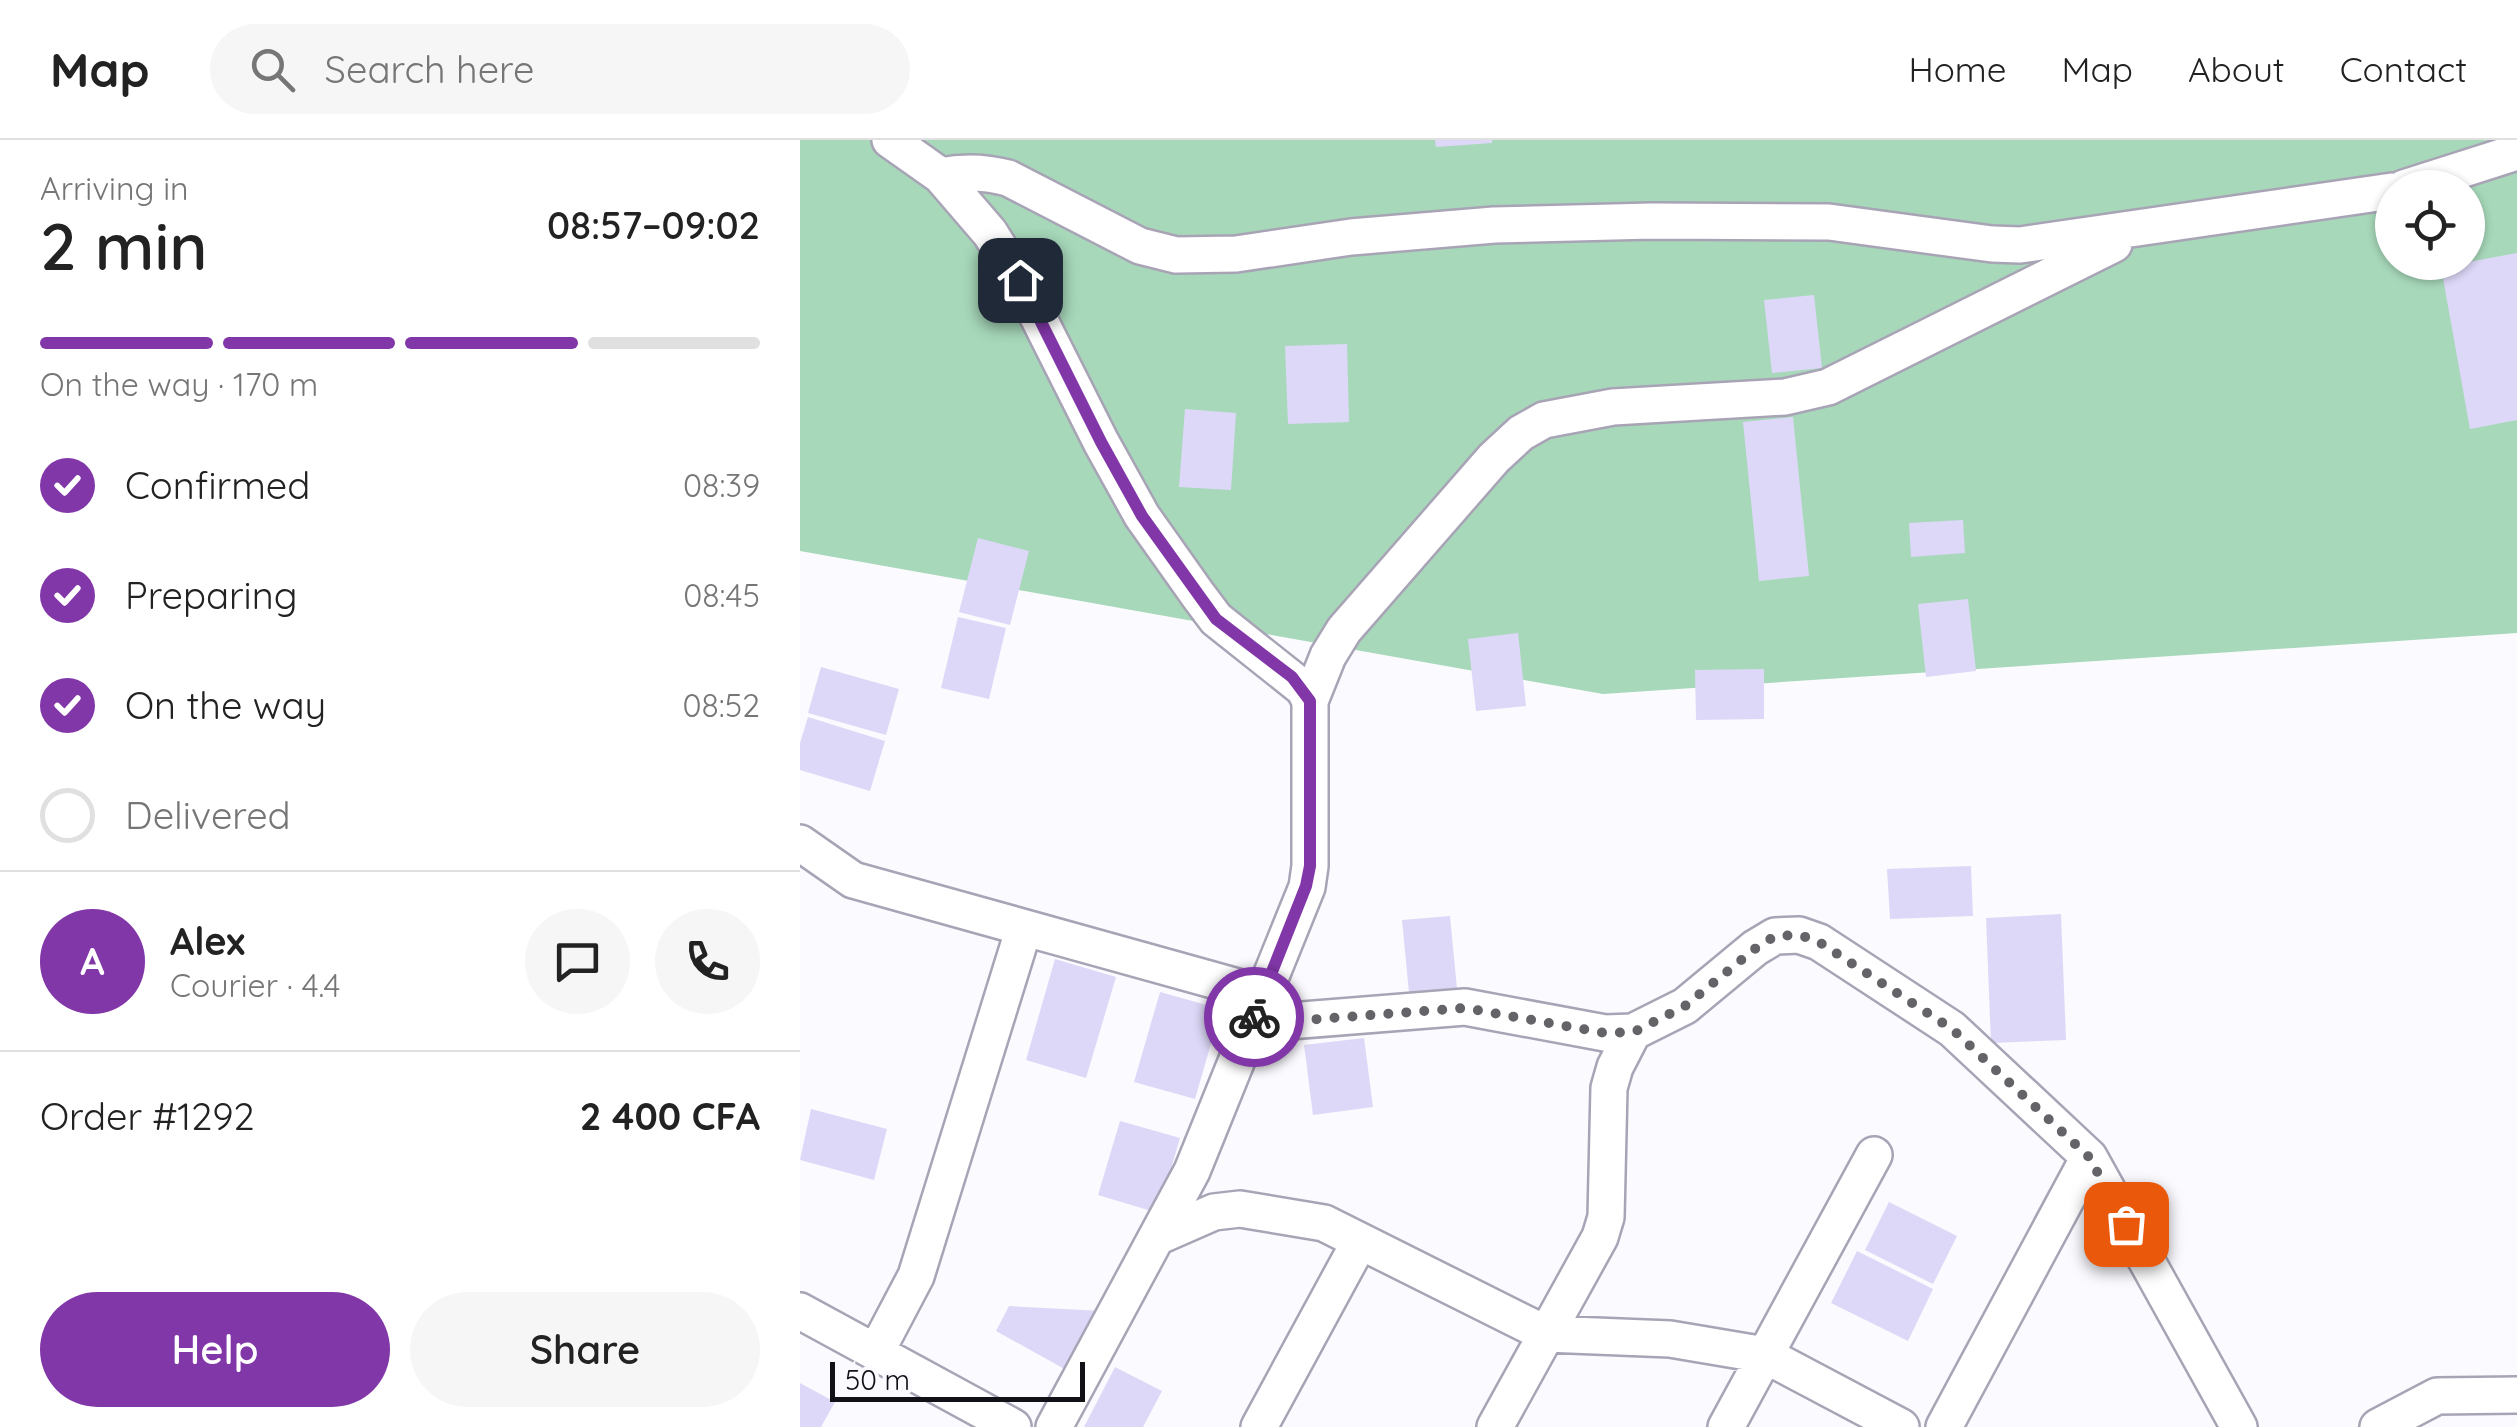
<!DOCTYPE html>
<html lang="en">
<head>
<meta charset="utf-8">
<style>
  :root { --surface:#fff; --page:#f6f6f6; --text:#222; --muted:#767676; --line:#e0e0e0; --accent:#8237a9 }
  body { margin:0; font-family:Quicksand,sans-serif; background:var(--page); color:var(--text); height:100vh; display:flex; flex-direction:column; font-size:38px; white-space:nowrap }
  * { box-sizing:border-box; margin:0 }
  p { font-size:32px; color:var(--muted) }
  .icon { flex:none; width:55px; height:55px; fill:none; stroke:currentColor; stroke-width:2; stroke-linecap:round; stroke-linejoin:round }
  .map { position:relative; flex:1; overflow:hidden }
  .sheet { display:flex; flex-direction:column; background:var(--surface); width:800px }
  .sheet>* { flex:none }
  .controls { position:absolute; left:1575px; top:30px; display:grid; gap:20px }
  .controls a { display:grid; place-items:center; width:110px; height:110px; border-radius:50%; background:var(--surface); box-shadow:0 2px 8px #0004; font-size:50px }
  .scale { position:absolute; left:30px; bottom:25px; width:255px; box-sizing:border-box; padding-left:10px; border:5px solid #121117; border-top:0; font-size:28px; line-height:35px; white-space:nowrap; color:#121117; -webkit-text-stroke:8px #fbfafe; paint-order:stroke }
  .pin { position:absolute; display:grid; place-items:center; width:85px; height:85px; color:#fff; margin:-42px; border-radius:20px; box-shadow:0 5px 15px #0006 }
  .courier { position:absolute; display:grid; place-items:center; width:100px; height:100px; margin:-50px; border:8px solid #8237a9; border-radius:50%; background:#fff; color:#222; box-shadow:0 2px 12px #0007 }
  .summary em { font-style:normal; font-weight:600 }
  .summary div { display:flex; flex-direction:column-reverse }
  .summary { display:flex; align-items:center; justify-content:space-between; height:170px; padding:0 40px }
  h1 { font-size:65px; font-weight:600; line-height:75px }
  .bar { display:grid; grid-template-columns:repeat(4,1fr); gap:15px 10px; align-content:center; height:120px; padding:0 40px }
  .bar i { height:12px; border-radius:8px; background:var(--line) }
  .bar .current { background:var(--accent) }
  .bar p { grid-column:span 4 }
  .line { display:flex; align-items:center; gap:25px; padding:0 40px; border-top:2px solid var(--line) }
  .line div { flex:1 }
  .round { display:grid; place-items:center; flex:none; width:105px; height:105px; border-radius:52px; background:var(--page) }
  ol { padding:0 40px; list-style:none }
  li { display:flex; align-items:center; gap:30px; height:110px }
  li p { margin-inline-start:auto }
  li .icon { padding:10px; border-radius:50%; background:var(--accent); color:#fff; stroke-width:4 }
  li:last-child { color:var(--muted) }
  li i { width:55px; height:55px; border:5px solid var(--line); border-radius:50% }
  .button { display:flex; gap:20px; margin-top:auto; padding:20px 40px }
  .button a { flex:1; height:115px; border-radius:60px; background:var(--accent); color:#fff; font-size:40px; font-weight:600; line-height:115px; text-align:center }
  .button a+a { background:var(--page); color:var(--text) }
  header { display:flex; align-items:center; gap:60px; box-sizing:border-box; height:140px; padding:0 50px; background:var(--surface); border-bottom:2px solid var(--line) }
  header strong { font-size:48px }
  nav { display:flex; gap:55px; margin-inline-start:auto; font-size:35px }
  .search { width:700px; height:90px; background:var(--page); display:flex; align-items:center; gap:25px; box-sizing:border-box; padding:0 35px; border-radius:55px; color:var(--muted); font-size:38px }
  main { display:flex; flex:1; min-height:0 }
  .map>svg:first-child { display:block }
  .green { fill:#a7d8ba; fill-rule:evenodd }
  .building { fill:#ded8f8 }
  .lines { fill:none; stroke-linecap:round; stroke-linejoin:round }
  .street-casing { stroke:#a8a4b6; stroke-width:40 }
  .street { stroke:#fff; stroke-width:35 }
  .done { stroke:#646368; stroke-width:10; stroke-dasharray:0 18 }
  .route { stroke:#8237a9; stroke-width:12 }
</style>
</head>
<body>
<header>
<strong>Map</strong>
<div class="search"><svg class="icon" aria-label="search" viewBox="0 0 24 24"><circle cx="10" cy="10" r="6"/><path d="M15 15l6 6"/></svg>Search here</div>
<nav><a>Home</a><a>Map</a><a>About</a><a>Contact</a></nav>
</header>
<main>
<section class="sheet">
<div class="summary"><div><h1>2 min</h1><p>Arriving in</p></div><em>08:57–09:02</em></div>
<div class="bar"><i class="current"></i><i class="current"></i><i class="current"></i><i></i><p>On the way · 170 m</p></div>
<ol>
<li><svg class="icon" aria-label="check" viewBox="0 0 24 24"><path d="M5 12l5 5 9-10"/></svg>Confirmed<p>08:39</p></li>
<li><svg class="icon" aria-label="check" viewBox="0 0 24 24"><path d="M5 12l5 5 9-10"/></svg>Preparing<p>08:45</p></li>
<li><svg class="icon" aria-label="check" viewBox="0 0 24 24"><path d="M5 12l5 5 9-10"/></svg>On the way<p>08:52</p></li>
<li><i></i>Delivered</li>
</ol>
<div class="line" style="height:180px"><b class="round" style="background:var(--accent);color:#fff">A</b><div><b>Alex</b><p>Courier · 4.4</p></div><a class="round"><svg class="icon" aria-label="chat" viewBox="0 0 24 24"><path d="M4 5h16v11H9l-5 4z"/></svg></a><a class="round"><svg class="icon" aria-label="phone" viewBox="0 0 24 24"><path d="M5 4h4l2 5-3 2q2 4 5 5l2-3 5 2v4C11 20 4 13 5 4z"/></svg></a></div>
<div class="line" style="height:130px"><div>Order #1292</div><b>2 400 CFA</b></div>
<div class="button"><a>Help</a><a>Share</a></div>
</section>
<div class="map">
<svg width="1717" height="1287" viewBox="0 0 1717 1287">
  <rect width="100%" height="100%" fill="#fbfafe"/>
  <path class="green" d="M0,0h1717v493l-914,61 -803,-143zM1592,48h76v74h-76z"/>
  <path class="building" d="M635,0h57v3l-56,4z
    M1717,113v167l-47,9 -29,-162z
    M1014,155l8,73 -50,5 -8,-73z
    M547,204l2,78 -61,2 -3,-78z
    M385,269l51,4 -5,77 -52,-3z
    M993,277l16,159 -50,5 -16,-159z
    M1163,380l2,33 -54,4 -2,-34z
    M178,398l51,13 -19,74 -51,-13z
    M1168,459l8,72 -50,6 -8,-73z
    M158,477l48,11 -17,71 -48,-11z
    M718,493l8,73 -50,5 -8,-72z
    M21,527l78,22 -13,46 -78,-22z
    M964,529v50l-68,1 -1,-50z
    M8,577l77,24 -15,50 -70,-21v-27z
    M1171,726l2,50 -83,3 -3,-50z
    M1261,774l5,126 -75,3 -5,-125z
    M650,776l7,73 -48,4 -7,-73z
    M255,819l61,18 -30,101 -60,-18z
    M360,852l61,17 -26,90 -61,-17z
    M564,898l9,69 -60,8 -9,-70z
    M11,969l76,20 -13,51 -74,-20z
    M320,981l60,17 -22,75 -60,-18z
    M1089,1062l68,34 -24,48 -68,-34z
    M1057,1111l76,38 -25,52 -77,-38z
    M209,1166l93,5 -34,60 -72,-40z
    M315,1227l47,24 -19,36h-59z
    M0,1243l35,19 -14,25h-21z"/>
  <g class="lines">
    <defs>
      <path id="street" d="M90,0l51,36 49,57 30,48 81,161 41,74 56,79 18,24 88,70 6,12v165l-3,21 -115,284 -138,256
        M141,36c24,-5 44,-4 67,2l132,68 36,9 60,-1 115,-17 143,-12 158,-4 177,1 163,22 28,1 372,-54
        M1604,48l113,-36
        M510,561l18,-45 16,-26 150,-172 27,-25 23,-13 69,-13 172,-10 43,-10 286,-143
        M0,703l53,37 410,114
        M452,884l213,-17 140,26 28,-1 52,-26 70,-58 20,-12 24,-1 20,7 133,87 137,128 150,270
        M357,1097l57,-25 26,-3 84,14 222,111 124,5 95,16 136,72
        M0,1171l213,116
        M76,1212l40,-76 108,-348
        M459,1287l101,-186
        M695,1287l105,-190 6,-20 3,-129 6,-21 18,-35
        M926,1287l148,-272
        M1144,1287l145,-270
        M1578,1287l59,-31 80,-1"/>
    </defs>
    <use href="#street" class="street-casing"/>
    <use href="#street" class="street"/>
  </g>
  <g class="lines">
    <path class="done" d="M454,877l-2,7 213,-16 140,25 29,-1 51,-26 71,-58 19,-12 25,-1 19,7 133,87 137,128 37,67"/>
    <path class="route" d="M220,140l81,162 41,74 74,103 76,58 18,24v165l-4,20 -52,131"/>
  </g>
</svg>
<div class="controls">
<a><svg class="icon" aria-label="locate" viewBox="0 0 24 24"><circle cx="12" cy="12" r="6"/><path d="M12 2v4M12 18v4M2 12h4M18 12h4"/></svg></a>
</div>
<div class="scale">50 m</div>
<div class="pin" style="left:1326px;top:1084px;background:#ea580c"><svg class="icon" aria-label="bag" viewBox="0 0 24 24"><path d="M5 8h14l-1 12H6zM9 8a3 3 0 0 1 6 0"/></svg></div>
<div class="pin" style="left:220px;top:140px;background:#1f2937"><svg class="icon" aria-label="home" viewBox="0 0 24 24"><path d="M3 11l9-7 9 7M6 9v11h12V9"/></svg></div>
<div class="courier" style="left:454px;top:877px"><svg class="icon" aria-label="bike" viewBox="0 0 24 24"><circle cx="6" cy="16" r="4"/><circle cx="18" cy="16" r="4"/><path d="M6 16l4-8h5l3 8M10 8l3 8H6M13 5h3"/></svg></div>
</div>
</main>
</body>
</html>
